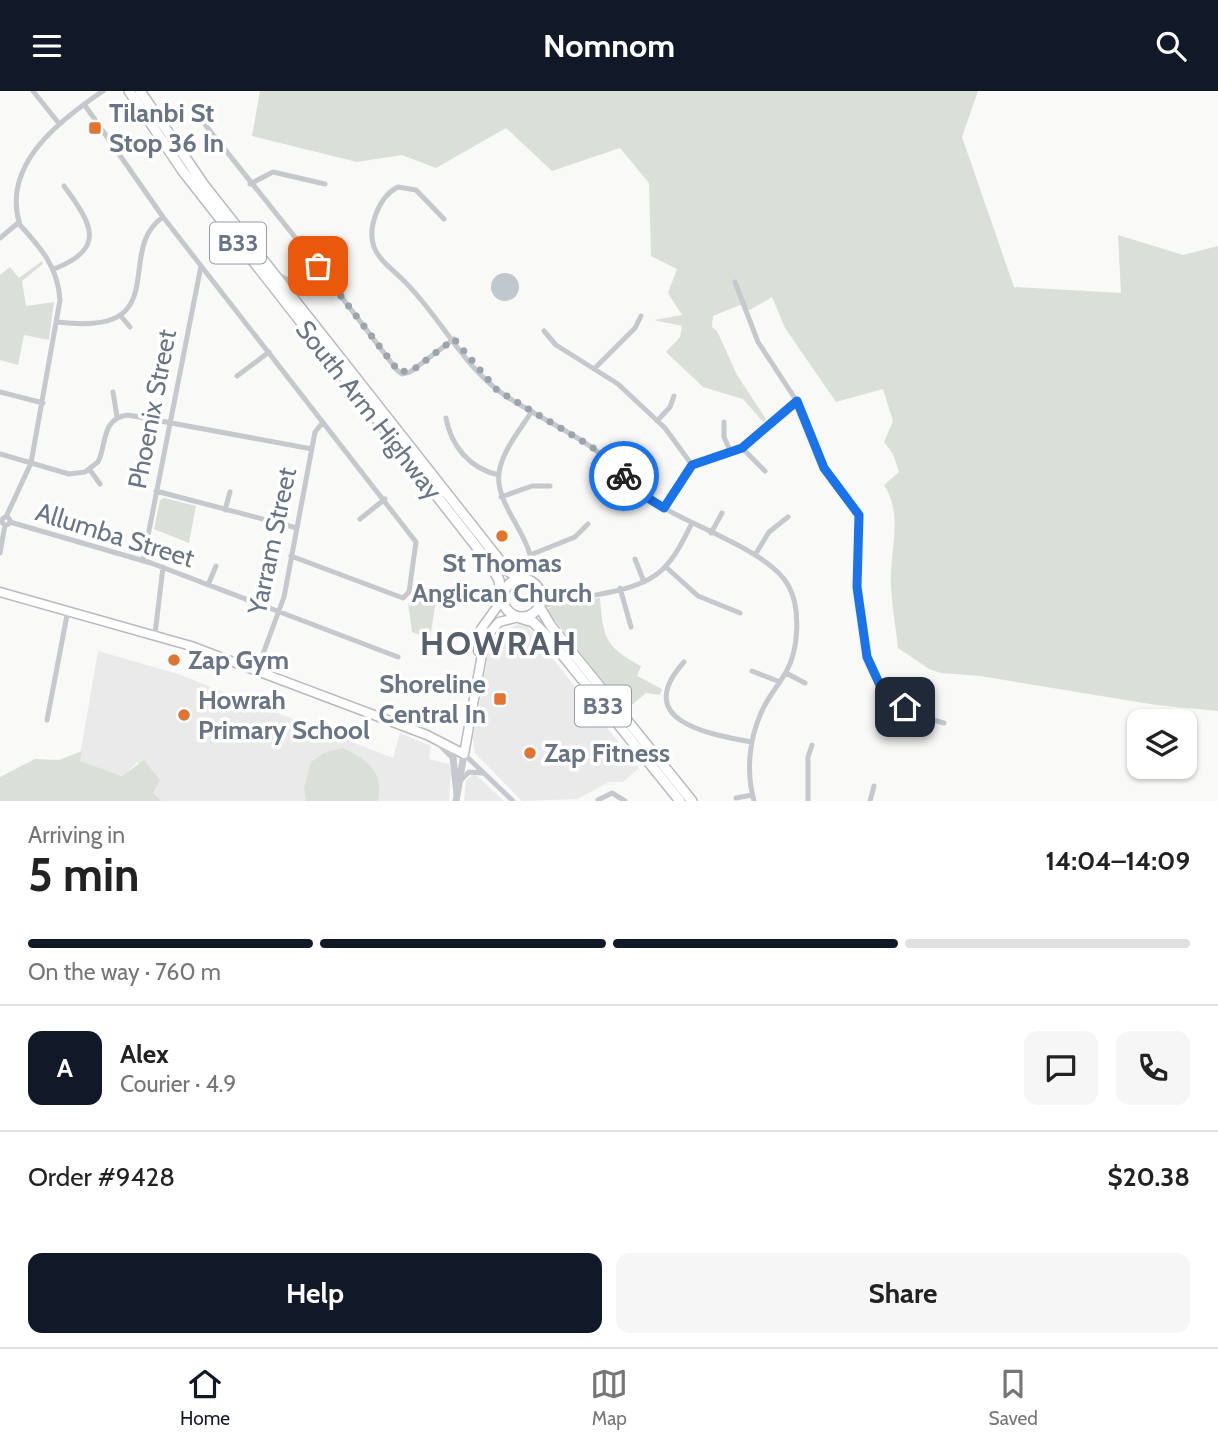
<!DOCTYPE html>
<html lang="en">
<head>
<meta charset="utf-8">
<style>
  :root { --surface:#fff; --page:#f6f6f6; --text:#222; --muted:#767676; --line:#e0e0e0; --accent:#111827 }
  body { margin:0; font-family:Cabin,sans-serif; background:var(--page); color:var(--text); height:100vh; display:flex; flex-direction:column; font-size:26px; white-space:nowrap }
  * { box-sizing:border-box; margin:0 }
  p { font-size:23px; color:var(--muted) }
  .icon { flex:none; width:38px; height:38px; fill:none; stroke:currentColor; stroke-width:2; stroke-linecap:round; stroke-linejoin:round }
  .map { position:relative; height:710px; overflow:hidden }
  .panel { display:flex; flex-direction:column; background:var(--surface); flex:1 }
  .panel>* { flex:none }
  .controls { position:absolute; left:1127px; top:618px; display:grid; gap:14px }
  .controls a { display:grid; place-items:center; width:70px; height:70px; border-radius:14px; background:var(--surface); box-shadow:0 2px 5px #0004; font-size:35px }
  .pin { position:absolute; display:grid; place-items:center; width:60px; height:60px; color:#fff; margin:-30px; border-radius:14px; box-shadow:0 4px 10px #0006 }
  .courier { position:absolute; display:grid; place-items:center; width:70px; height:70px; margin:-35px; border:5px solid #1a73e8; border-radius:50%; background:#fff; color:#222; box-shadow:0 2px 9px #0007 }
  .summary em { font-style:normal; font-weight:800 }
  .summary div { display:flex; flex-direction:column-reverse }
  .summary { display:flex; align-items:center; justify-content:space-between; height:119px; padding:0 28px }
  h1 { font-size:46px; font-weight:800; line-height:52px }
  .bar { display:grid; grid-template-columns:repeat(4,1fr); gap:10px 7px; align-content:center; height:84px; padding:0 28px }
  .bar i { height:9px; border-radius:5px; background:var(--line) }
  .bar .current { background:var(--accent) }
  .bar p { grid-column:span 4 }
  .line { display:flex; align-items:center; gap:18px; padding:0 28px; border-top:2px solid var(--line) }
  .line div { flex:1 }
  .round { display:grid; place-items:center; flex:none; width:74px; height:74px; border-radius:14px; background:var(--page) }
  .cta { display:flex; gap:14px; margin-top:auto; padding:14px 28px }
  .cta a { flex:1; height:80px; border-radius:14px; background:var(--accent); color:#fff; font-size:28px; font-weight:800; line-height:80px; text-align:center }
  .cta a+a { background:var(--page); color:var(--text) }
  header { display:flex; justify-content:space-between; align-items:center; height:91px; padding:0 28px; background:var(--accent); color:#fff; font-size:32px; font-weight:800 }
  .tabs { display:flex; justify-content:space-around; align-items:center; height:98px; border-top:2px solid var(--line); background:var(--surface); font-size:19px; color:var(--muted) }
  .tabs a { display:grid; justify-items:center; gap:4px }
  .tabs .current { color:var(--accent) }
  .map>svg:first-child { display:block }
  .built { fill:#eaeaea }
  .green { fill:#dae0d8 }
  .water { fill:#c0c8ce }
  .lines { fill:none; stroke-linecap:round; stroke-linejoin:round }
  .secondary-casing { stroke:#b7bbc1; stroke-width:11 }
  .primary-casing { stroke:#b8bbc0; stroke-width:12 }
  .minor { stroke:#c5c8cc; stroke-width:5 }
  .tertiary { stroke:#c5c8cc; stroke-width:7 }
  .secondary { stroke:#fff; stroke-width:8 }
  .primary { stroke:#fff; stroke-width:9 }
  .done { stroke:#9ba3ae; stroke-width:7; stroke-dasharray:0 12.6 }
  .route { stroke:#1a73e8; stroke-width:9 }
  .poi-dot { fill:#e07430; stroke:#fff; stroke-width:2.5 }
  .labels { text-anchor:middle; stroke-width:7; stroke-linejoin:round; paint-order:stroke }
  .shield { fill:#fff; stroke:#969eab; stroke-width:2 }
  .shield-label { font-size:24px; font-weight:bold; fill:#697587 }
  .poi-label { font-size:26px; font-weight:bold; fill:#697587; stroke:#fff; text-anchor:start }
  .street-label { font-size:26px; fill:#697587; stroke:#fff }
  .district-label { font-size:33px; font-weight:bold; letter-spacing:2px; fill:#565f6c; stroke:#fff }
</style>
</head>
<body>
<header><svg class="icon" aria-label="menu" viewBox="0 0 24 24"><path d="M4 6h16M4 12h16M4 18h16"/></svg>Nomnom<svg class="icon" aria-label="search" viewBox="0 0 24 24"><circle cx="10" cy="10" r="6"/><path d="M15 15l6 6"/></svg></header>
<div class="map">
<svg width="1218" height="710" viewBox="0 0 1218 710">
  <rect width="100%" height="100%" fill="#f9f9f7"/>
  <path class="built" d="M518,533l9,2 112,142 -16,14h-14l-32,17 -55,2 -47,-48 -2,-14 17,-95 1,-5z
    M98,560l80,23 215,84 7,-25 31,13 -2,13 20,5 2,7 -2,30h-287l-9,-8 -16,-31 -14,14 -44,-15z
    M472,684h4l28,26h-40l2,-20z"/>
  <path class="green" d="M260,0h718l-16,46 52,150 107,6 -3,-58 65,20 35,-9v465l-62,-6 -176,-29 -39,-3 -12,-4 -31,-21c-2,-20 -6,-41 -7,-61 -2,-34 13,-72 -7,-102l15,-13 -6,-18 -9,-12 9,-21 -10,-32 -47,13 -51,-74 -13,-31 -22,13 -10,-5 -27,11 -1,11 5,4 20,44 29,44 -3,3 -20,-23 -40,-12 -37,-35 14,-15 2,-11 -28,-6 28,-5 -14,-22 9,-24 -26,-13 -2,-73 -29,-35 -68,23 -46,-43 -70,40 -34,-13 -45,7 -105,-26z
    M42,170l1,3 -21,17 4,25 28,-4 -5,38 -25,-5 -6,30 -18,-5v-85l10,-8 9,11z
    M164,407l32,8 -7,37 -35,-14 6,-29z
    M415,499l22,3 -7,46 -18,-7 -4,-29 6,-6z
    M600,507c3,39 5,49 41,68l-4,10 25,13 -2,6 -14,-2 -20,17 -79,-100 5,-4z
    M342,657c25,11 42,23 36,53h-72l-2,-13 7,-26 13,-9z
    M82,660l-2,10 42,15 22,-16 16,20 -7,13 9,8h-162v-24l35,-18 24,1z"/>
  <path class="water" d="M491 196a14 14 0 1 1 28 0a14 14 0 1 1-28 0Z"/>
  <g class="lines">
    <defs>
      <path id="secondary" d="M0,501l191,54 236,89 37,19
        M478,560l3,-22 21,-29
        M464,663l21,-116 14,-16 20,-5"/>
      <path id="primary" d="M129,0l53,79 308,394 9,16 3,18
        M140,0l64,94 304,386 14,8
        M503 507a19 19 0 1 1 38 0a19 19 0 1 1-38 0Z
        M540,517l11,18 141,175
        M520,527l13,4 15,15 132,164"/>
    </defs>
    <use href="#secondary" class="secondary-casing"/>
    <use href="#primary" class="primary-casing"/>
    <path class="minor" d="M33,0l24,30
      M84,13l79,113 253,325 -7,50 -6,6 -112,-42
      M199,26l119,149 79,104 5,4 8,-2 44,-33
      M250,93l23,-12 52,12
      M444,128l-28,-29 -18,-3c-19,9 -31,41 -24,60 5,13 18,22 28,32 34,32 56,79 93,109 30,24 68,38 99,61 20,15 35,36 55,50 35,25 120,51 139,86 13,22 11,65 -2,87 -8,14 -19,26 -25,41 -12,27 -15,59 -7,88
      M0,147l18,-15
      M54,178c54,-21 37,-46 10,-83
      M278,184l10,5 14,-2
      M735,191l23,60 42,64 21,56 38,53 -1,80 12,71 9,17 18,19 25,15 22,6
      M296,208l1,-14 21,-19
      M120,224l10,12
      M58,231c119,15 55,-71 105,-105
      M544,240l12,14 62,39 47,44 27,37
      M595,277l40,-40 6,-12
      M237,285l32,-24
      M0,301l43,11
      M113,301l4,25
      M446,327c5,28 24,51 53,57
      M657,330l13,-14 4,-11
      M724,331v15l7,16
      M742,357l23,23
      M0,363l69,20 16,-2 13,-10c9,-18 3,-44 30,-47l184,34
      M90,379l10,14
      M156,400l141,37
      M501,406l31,-11h18
      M664,417l28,-43 50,-17 55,-47
      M225,419l5,-18
      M2 430a4 4 0 1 1 8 0a4 4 0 1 1-8 0Z
      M6,426l25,-54 29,-163c-2,-33 -19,-52 -40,-75 -20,-61 43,-107 83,-134
      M360,428l25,-20
      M10,431l141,41 247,94
      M711,442l11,-20
      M0,462l5,-28
      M530,464l45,-18 13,-13
      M755,464l14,-23 19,-15
      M635,468l9,23
      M143,470l58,-295
      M666,476l32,29 42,17
      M527,488c19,-31 -33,-69 -28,-106 3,-22 21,-43 33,-62
      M208,494l8,-19
      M620,497l11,39
      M540,498l22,9
      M540,516c36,-13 96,-11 123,-38 13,-13 21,-30 29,-46
      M155,543l8,-67
      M684,571c-52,58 22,72 68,80
      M257,579l27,-73 31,-165 8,-10
      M752,580l28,11
      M786,582l19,10
      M47,629l21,-110
      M464,663l49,47
      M461,689l8,-8 13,1
      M736,707l16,-3
      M598,709l14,-7 13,8
      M808,710v-44l4,-12
      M870,710l4,-15"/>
    <path class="tertiary" d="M441,654l12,12 4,38
      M456,710l8,-47"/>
    <use href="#secondary" class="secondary"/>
    <use href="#primary" class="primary"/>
  </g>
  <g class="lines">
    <path class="done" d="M318,175l81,106 14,-2 41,-31 43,51 95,57 32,29"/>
    <path class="route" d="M624,385l19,19 21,13 28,-43 50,-17 55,-47 27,67 35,47 -2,72 10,70 12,26 26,24"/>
  </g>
  <g class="poi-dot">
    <rect x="88" y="30" width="14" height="14" rx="3.5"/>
    <circle cx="502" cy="445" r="7"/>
    <circle cx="174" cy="569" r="7"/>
    <rect x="493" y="601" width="14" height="14" rx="3.5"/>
    <circle cx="184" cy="624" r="7"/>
    <circle cx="530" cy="662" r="7"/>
  </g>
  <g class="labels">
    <g class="shield">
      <rect x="210" y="131.5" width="56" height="41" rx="5"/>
      <rect x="575" y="594.5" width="56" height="41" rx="5"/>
    </g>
    <g class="shield-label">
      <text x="238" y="160">B33</text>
      <text x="603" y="623">B33</text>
    </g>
    <g class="poi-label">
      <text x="109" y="31">Tilanbi St<tspan x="109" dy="30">Stop 36 In</tspan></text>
      <text x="502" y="481" text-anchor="middle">St Thomas<tspan x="502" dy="30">Anglican Church</tspan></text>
      <text x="188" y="578">Zap Gym</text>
      <text x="486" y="602" text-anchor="end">Shoreline<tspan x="486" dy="30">Central In</tspan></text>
      <text x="198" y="618">Howrah<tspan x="198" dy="30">Primary School</tspan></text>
      <text x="544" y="671">Zap Fitness</text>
    </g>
    <g class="street-label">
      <text transform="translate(152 318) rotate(-79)" y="9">Phoenix Street</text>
      <text transform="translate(369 319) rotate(52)" y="9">South Arm Highway</text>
      <text transform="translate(115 444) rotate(17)" y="9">Allumba Street</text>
      <text transform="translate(272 450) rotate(-78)" y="9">Yarram Street</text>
    </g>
    <g class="district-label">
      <text x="499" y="564">HOWRAH</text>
    </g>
  </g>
</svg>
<div class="controls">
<a><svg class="icon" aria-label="layers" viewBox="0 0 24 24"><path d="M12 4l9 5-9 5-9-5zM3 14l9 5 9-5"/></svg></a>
</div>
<div class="pin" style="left:318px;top:175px;background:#ea580c"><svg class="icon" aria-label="bag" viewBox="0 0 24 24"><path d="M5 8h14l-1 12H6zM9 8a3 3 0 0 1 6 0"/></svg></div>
<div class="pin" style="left:905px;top:616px;background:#1f2937"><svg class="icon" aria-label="home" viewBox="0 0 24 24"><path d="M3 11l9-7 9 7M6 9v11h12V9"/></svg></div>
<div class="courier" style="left:624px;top:385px"><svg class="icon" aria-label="bike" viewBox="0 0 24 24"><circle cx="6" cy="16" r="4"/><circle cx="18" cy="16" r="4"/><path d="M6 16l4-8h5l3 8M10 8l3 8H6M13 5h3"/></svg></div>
</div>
<section class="panel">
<div class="summary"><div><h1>5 min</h1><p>Arriving in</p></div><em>14:04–14:09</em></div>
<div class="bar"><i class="current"></i><i class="current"></i><i class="current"></i><i></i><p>On the way · 760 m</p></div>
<div class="line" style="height:126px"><b class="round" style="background:var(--accent);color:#fff">A</b><div><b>Alex</b><p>Courier · 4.9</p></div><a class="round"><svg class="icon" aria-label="chat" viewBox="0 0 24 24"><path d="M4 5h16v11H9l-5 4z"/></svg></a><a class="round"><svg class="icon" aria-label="phone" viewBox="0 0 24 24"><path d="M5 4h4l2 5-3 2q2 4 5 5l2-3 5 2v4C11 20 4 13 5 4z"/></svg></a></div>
<div class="line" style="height:91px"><div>Order #9428</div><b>$20.38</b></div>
<div class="cta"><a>Help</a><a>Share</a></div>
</section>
<nav class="tabs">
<a class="current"><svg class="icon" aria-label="home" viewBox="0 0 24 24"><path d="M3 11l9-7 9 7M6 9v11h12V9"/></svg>Home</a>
<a><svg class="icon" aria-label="map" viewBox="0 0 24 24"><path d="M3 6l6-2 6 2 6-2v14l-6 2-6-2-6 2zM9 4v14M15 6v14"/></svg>Map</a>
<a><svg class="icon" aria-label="saved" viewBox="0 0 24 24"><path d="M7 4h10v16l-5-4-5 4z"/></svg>Saved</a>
</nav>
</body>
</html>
